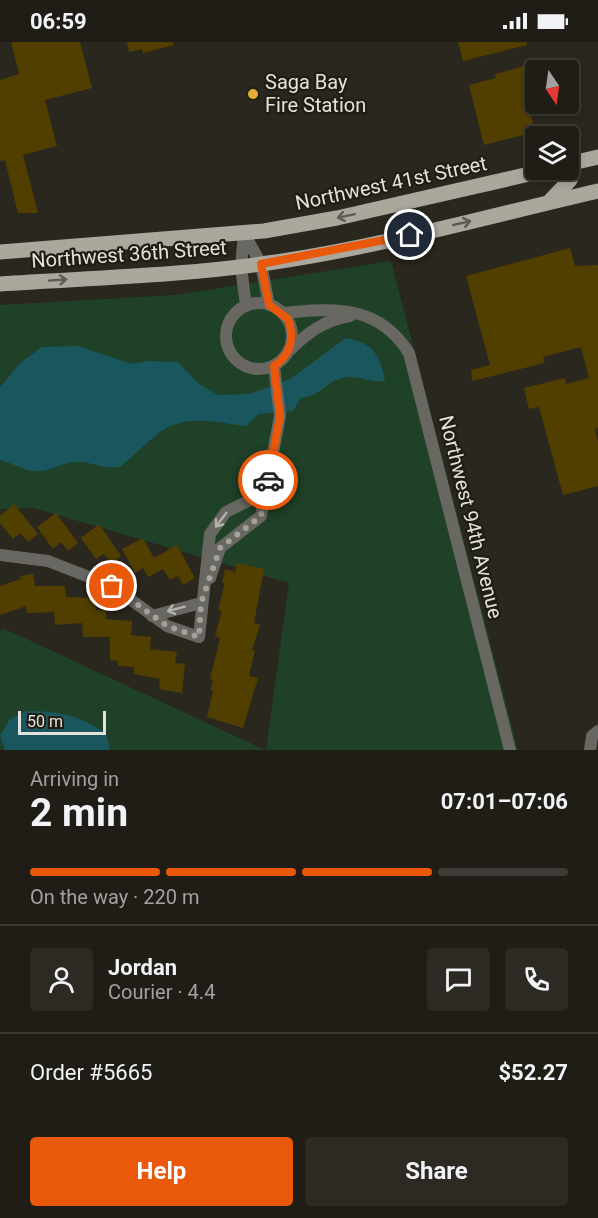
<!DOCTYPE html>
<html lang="en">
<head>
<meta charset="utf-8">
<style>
  :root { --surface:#201d16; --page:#2d2a23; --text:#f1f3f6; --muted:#a2a2a1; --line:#3d3b35; --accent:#ea580c }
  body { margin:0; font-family:Roboto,sans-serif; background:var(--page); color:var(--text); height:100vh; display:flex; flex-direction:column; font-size:22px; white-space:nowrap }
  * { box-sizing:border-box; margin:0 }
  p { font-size:20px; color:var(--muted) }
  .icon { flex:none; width:33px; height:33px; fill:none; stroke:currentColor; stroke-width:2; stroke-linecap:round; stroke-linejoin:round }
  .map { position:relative; height:708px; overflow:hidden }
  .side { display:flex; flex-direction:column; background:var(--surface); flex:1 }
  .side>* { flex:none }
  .needle { width:39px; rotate:167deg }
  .buttons { position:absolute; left:525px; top:18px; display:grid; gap:12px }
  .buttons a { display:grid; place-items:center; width:54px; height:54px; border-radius:6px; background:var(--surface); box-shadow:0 3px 9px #0003,0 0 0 2px var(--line); font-size:30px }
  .scale { position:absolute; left:18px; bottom:15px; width:88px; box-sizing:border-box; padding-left:6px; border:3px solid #e4e2dc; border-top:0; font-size:16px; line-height:21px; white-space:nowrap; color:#e4e2dc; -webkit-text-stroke:4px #201d14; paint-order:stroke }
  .pin { position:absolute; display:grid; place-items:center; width:51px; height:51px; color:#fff; margin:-26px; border:3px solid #fff; border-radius:50%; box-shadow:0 2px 6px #0007 }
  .courier { position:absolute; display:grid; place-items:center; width:60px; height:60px; margin:-30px; border:4px solid #ea580c; border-radius:50%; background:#fff; color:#222; box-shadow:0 2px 8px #0007 }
  .overview em { font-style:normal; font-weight:700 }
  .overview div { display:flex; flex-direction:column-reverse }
  .overview { display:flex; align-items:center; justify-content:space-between; height:102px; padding:0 30px }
  h1 { font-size:39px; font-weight:700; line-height:45px }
  .bar { display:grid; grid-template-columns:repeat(4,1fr); gap:9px 6px; align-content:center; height:72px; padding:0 30px }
  .bar i { height:8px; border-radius:4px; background:var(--line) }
  .bar .selected { background:var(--accent) }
  .bar p { grid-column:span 4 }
  .line { display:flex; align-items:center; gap:15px; padding:0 30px; border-top:2px solid var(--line) }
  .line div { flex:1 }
  .round { display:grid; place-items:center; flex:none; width:63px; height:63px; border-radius:6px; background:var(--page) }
  .button { display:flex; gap:12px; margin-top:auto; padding:12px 30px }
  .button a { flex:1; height:69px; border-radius:6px; background:var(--accent); color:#fff; font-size:24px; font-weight:700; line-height:69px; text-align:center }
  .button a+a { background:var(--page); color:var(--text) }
  .status { display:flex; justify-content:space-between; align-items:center; height:42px; padding:0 30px; background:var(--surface); direction:ltr }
  .status svg { height:16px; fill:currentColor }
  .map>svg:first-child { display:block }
  .green { fill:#1f4128 }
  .water { fill:#1a565e }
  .building { fill:#513f00 }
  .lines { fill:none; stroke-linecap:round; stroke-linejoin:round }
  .minor { stroke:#686762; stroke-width:12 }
  .primary { stroke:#aaa79d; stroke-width:15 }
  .oneway { stroke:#5e5b52 }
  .oneway2 { stroke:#b2b1ab }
  .done { stroke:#a3a19a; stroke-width:6; stroke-dasharray:0 10.8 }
  .route { stroke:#ea580c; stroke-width:8 }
  .poi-dot { fill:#e1af34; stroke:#201d14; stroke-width:2 }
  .labels { text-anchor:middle; stroke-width:4.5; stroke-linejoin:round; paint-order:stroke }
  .poi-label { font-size:20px; fill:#e4e2dc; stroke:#201d14; text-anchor:start }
  .street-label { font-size:20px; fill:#e4e2dc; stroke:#201d14 }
</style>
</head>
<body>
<div class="status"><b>06:59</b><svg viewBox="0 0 49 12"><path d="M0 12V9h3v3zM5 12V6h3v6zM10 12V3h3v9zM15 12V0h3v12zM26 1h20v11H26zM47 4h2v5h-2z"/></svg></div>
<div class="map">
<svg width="598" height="708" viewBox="0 0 598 708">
  <rect width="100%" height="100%" fill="#2a271e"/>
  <path class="green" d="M391,219l127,489h-252l23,-167 -255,-75 -34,1v-204l175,-10z
    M5,587l260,121h-265v-119z"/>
  <path class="water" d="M346,296c27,5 34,16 39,43 -15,2 -29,-7 -43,-3 -20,6 -19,17 -41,20l-8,13 -34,3 -13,12c-29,-3 -61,-13 -87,7 -13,10 -26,23 -39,34 -16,2 -28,-5 -42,-5 -14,-1 -24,8 -37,9 -15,2 -27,-8 -41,-11v-73l20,-24 22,-16 36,-1 54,18 16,-3 30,1 21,22 19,11 32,-1 40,-15z
    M26,669c33,0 52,4 80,22l4,17h-105l-5,-14 9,-16z"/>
  <path class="building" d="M11,0h69l12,46 -47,12 12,46 -34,9 15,58h-20l-13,-53 -5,1v-81l19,-6z
    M127,0h46l1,3 -31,8 -1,-4 -13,3z
    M458,0h69v3l-64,16z
    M536,21v47l-6,1 5,21 -51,13 -15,-60 27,-7 -1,-4z
    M570,206l5,18 23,-1v163l-3,1 3,13v44l-35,9 -24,-88 -10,2 -5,-21 41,-10 1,6 23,-6 -8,-31 -38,10 2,6 -73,18 -1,-11 19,-5 -24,-89z
    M14,462l24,30 -10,8 -8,-9 -7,6 -13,-16v-7z
    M56,471l22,30 -10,8 -7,-9 -8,7 -16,-22z
    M99,482l22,32 -10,7 -7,-9 -8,5 -15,-21z
    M143,496l11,20 23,-13 18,33 -12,7 -5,-9 -8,4 -7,-11 -15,8 -5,-9 -8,5 -13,-24z
    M237,521l27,6 -10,54 6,2 -8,25h3l-6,26 9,2 -15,50 -36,-11 6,-26 -3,-1 3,-10 -3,-1 10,-41 -5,-2 7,-25 -4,-1 7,-27h-3l3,-14 10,3z
    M33,532l2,12h30l1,11 30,1v12h10v9l26,2 -1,14 20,2 -1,12 27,3 -2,11 10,1 -3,29 -23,-4 1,-10 -26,-5v-7l-16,-1v-5l-8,-1v-23h-27l-1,-14 -27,2 -1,-13 -27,1 -1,-7 -26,9v-29l21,-7 -1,-3z"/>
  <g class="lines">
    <path class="minor" d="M244,191l17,31 8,41
      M244,191l-3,34 5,39
      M226 294a33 33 0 1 1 66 0a33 33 0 1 1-66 0Z
      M283,271c51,-5 95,-9 126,40l101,397
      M289,309c18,-18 35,-31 61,-35
      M0,513l48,6 64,25 55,40 32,11 11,-103 16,-22 24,-12 17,-14
      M210,536l10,-30 41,-32 19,-100 -6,-50
      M152,574l49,-13
      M590,708l2,-14 6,-5"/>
    <path class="primary" d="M568,122l30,-7
      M549,160l21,-22 4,-17
      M403,161l7,32
      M0,210l264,-21 73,-13 210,-48
      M0,242c89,-6 180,-8 268,-21 112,-16 221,-47 330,-72"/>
  </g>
  <defs><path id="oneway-shaft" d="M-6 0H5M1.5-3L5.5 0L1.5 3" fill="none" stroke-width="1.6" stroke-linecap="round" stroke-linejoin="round" transform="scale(1.5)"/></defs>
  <g class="oneway">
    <use href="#oneway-shaft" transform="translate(346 174) rotate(168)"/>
    <use href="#oneway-shaft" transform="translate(462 181) rotate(-13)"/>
    <use href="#oneway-shaft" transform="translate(58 238) rotate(-4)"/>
  </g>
  <g class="oneway2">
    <use href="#oneway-shaft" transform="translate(221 478) rotate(127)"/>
    <use href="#oneway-shaft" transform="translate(176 567) rotate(165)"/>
  </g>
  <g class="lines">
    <path class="done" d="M112,544l55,40 32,11 2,-34 19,-55 41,-32 7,-36"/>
    <path class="route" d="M268,438l12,-64 -6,-50c17,-12 21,-27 14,-47l-19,-14 -8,-41 149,-29"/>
  </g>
  <circle class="poi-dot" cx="253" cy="52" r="6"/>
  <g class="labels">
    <g class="poi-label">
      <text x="265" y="47">Saga Bay<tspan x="265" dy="23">Fire Station</tspan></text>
    </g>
    <g class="street-label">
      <text transform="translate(391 141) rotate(-12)" y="7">Northwest 41st Street</text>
      <text transform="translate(129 212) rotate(-4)" y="7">Northwest 36th Street</text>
      <text transform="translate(471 475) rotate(76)" y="7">Northwest 94th Avenue</text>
    </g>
  </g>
</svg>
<div class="buttons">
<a><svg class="needle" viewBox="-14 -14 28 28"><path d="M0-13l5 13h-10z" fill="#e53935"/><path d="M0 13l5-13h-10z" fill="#a2a2a1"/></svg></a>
<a><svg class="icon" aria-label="layers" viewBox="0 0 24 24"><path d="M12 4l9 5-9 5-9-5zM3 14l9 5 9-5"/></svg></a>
</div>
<div class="scale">50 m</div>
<div class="pin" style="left:112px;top:544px;background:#ea580c"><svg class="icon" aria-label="bag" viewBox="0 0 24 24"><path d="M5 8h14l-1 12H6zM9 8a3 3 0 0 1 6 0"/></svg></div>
<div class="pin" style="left:410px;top:193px;background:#1f2937"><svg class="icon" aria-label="home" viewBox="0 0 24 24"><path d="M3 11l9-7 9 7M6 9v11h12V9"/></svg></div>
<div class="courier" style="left:268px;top:438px"><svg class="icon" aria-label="car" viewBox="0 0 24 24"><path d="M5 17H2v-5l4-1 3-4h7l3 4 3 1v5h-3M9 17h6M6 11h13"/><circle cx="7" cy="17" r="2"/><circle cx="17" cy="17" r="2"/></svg></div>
</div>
<section class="side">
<div class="overview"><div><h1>2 min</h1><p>Arriving in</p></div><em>07:01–07:06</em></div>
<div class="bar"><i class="selected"></i><i class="selected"></i><i class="selected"></i><i></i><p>On the way · 220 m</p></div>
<div class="line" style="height:108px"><a class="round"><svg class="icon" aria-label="person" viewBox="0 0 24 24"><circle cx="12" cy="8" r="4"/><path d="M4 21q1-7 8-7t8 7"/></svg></a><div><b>Jordan</b><p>Courier · 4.4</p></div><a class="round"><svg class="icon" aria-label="chat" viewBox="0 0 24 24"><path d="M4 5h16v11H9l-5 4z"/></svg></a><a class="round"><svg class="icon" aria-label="phone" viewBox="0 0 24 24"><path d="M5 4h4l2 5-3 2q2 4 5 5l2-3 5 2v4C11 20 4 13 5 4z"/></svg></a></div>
<div class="line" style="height:78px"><div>Order #5665</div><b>$52.27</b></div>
<div class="button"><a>Help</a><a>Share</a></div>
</section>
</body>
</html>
